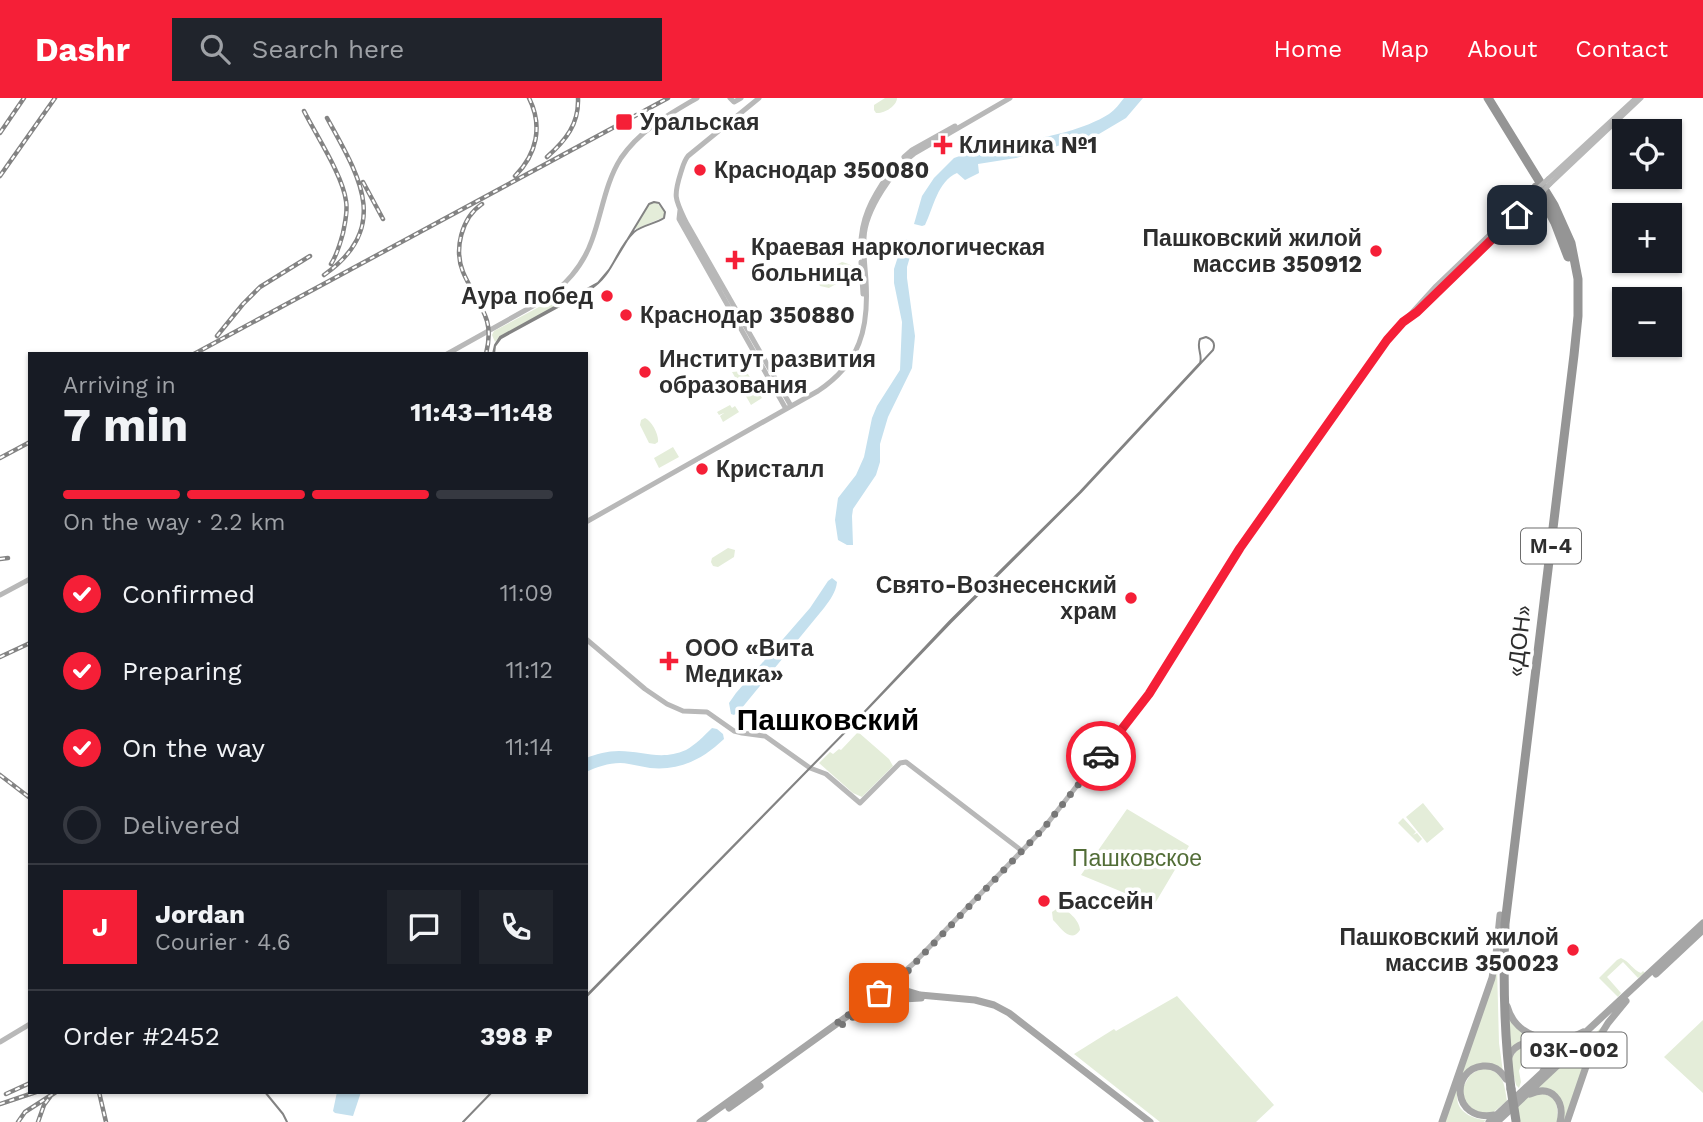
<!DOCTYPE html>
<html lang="en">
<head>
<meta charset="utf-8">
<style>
  :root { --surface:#171b24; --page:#20242c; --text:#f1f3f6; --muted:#9ea1a6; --line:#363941; --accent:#f51f37 }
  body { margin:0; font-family:"Work Sans",sans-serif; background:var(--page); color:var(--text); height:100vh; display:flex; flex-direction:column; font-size:26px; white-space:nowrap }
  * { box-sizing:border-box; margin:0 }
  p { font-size:23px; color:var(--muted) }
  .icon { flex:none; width:38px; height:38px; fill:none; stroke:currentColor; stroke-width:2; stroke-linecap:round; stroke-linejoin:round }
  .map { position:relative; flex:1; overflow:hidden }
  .side { position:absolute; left:28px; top:254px; width:560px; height:742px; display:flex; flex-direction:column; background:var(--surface); border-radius:0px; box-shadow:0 2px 5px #0004 }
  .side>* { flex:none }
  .tools { position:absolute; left:1612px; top:21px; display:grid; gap:14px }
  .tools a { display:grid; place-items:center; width:70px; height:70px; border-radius:0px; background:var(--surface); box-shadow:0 2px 5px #0004; font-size:35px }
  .pin { position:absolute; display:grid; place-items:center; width:60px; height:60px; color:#fff; margin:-30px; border-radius:14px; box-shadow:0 4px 10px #0006 }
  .courier { position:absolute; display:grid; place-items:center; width:70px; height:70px; margin:-35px; border:5px solid #f51f37; border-radius:50%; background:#fff; color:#222; box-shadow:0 2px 9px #0007 }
  .head em { font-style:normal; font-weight:700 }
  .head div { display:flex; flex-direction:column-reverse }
  .head { display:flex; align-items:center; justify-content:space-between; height:119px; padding:0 35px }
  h1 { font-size:46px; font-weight:700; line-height:52px }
  .bar { display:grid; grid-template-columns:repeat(4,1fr); gap:10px 7px; align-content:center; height:84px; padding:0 35px }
  .bar i { height:9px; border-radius:5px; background:var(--line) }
  .bar .active { background:var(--accent) }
  .bar p { grid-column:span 4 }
  .line { display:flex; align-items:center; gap:18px; padding:0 35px; border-top:2px solid var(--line) }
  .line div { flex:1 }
  .round { display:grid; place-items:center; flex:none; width:74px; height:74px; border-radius:0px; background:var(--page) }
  ol { padding:0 35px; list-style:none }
  li { display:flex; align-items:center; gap:21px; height:77px }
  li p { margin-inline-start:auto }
  li .icon { padding:7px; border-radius:50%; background:var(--accent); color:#fff; stroke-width:4 }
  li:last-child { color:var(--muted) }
  li i { width:38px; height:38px; border:4px solid var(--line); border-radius:50% }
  header { display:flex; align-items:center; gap:42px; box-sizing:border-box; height:98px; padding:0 35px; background:var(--accent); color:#fff }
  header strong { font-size:33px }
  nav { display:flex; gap:38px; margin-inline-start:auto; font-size:24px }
  .search { width:490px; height:63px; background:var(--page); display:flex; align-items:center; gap:18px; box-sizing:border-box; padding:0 24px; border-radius:0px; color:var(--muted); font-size:26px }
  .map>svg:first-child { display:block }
  .green { fill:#e4edd9 }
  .water { fill:#c4e0ee }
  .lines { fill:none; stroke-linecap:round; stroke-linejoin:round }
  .secondary { stroke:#b8b8b8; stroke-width:5 }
  .primary { stroke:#a6a6a6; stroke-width:7 }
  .highway { stroke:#959595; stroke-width:9 }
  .tram { stroke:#838383; stroke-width:2 }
  .rail-casing { stroke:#838383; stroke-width:4.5 }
  .rail { stroke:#fff; stroke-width:2; stroke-dasharray:5; stroke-linecap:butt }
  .secondary-bridge { stroke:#b8b8b8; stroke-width:5 }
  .highway-bridge { stroke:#959595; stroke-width:9 }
  .done { stroke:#777; stroke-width:7; stroke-dasharray:0 12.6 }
  .route { stroke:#f51f37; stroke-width:9 }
  .poi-dot { fill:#f51f37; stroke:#fff; stroke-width:2.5 }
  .labels { text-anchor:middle; stroke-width:7; stroke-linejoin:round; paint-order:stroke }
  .shield { fill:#fff; stroke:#6d6d6d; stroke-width:2 }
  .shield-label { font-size:21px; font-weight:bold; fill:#2e2e2e }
  .poi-label { font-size:23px; font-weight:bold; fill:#2e2e2e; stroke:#fff; text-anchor:start }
  .street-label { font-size:23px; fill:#2e2e2e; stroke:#fff }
  .park-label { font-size:23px; fill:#526d37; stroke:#fff }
  .district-label { font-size:30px; font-weight:bold; fill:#000; stroke:#fff }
</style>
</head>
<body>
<header>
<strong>Dashr</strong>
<div class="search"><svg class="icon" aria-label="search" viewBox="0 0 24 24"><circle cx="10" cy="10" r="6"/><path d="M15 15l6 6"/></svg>Search here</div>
<nav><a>Home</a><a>Map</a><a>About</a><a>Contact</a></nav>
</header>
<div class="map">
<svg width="1703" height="1024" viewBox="0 0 1703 1024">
  <rect width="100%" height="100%" fill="#fff"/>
  <path class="green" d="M885,0h12c0,8 -13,16 -21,15l-2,-3v-5z
    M656,104l8,9v6l-28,12 -1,-1 14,-24z
    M842,164c27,6 -4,21 -13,26l-9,-2 -3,-6 2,-6z
    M552,202l4,6 -56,30 -5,6 -3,-7 2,-4z
    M744,273l4,3 14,24 -11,7 -19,-33z
    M730,307l2,3 3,-2 4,6 -16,10 -3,-6 4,-3 -5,2 -2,-3z
    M645,320c7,3 14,17 13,24l-3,2 -6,-1 -9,-18 1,-5z
    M673,349l6,10 -20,11 -5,-10z
    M728,450l7,2 -1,7 -16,10 -5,-1 -2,-4 1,-4z
    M858,634l31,27 4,7 -31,31 -9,-4 -34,-30 11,-11 3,2 6,-5 2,1z
    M1423,705l21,26 -17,14 -21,-26z
    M1127,711l62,37 -35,59 -73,-30z
    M1403,720l13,14 -3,3 4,-2 5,6 -4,4 -20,-20z
    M1058,810c9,0 22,13 22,22 -9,14 -19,-2 -27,-10l-1,-8z
    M1621,860c9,4 12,12 20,15l2,-2 2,2 -7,5 -15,-16 -16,15 14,16 -3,4 -19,-19 18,-18z
    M1497,868l2,77 4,29 -5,-4 -30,2c-3,7 -8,14 -10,21 -5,19 13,28 28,29l-2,2h-40z
    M1177,898l97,109 -18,17h-96l-86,-68 40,-25 2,2z
    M1507,913l28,27 44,-2 -32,29 1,-7 -17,-16 -23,11z
    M1703,922v73l-39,-36z
    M1607,924l-12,18 -29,82h-5l-1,-22 -25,-10z
    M1525,948l13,1 8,12 -4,9 -3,-4 1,-6 -4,-4c-8,1 -15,9 -17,17l2,11 -2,6 -3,-3 -6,-25 8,-11z
    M1483,969c21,6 21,15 24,34l-17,14 -23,-4 -5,-22 8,-14z
    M1537,994c21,5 20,10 21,30h-40l-2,-15 11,-10z"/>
  <path class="water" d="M1124,0h19l-17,20 -27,16 -83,24 -38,6 1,9 -14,7 -8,-7c-20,9 -23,34 -32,52l-3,1 -8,-2 8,-28 12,-18 20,-20 20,-7v-2c43,-7 100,-13 135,-35 6,-4 11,-11 15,-16z
    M907,141l7,4 -7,24v11l8,58 -3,32 -24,49 -8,27v18l-4,13 -23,34 -1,7 1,29h-6l-9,-5 -3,-20 3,-22 18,-23 8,-18 8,-39 5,-12 23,-36 2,-48 -8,-39v-14l9,-28z
    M832,480l5,4c-1,10 -7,18 -13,26l-83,101 -7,6 -3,-1 -2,-11 7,-10 74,-85 18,-27z
    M712,630l5,1 6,5 1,5c-21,20 -44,32 -74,29 -7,-1 -14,-3 -21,-4 -14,-3 -30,2 -43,8v-14c11,-4 21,-7 33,-7 24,0 42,10 67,-1 9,-5 18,-14 26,-22z
    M337,994h24l-8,24 -18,-3 -2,-2z"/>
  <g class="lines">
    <path class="secondary" d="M730,0l4,4 7,-4
      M759,0l-71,58c-4,5 -5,10 -7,16 -8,25 -6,27 5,50l105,184
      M904,59l8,-7 43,-24
      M1548,81l88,-81
      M1550,86l91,-86
      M680,112l-1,9 107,190
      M861,155c-2,-33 11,-55 29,-81
      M861,164l2,32
      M1411,218l123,-116
      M447,256l93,-52c24,-14 43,-36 52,-62 10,-27 13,-57 29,-82 19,-28 47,-43 76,-60
      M586,424l232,-131c42,-28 51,-62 48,-110 -1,-15 -3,-29 -2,-43 1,-28 30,-70 51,-85l95,-55
      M0,497l30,-16
      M586,541l59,50 22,15 16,7 24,1 27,19 8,2 23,3 45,32 16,6 34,29 40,-40 6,-1 116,89
      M883,892l31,-27 129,-134 106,-135 91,-146 147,-208 49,-54 95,-91
      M886,901l14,-11 8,-16
      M0,944l30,-18"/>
    <path class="primary" d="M1656,876l47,-44
      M1507,908c9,33 48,41 76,26
      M862,913l22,-11 37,-2
      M1508,962c7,-29 52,-17 35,11
      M1530,996c22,-10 35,7 30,28
      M729,1010l31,-22
      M1494,1017c-42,7 -44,-46 -11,-49 11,-1 17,4 23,13
      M700,1024l181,-130 16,-4 23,7 55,5 19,5 15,8 18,14 123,95
      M1442,1024l50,-144 4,-24 4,-39
      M1489,1024l214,-199
      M1497,1024l61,-57
      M1567,1024l25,-73 16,-26 18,-22"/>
    <path class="highway" d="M1488,0l66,107 17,38 7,36v37l-4,39 -69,569c-2,56 -1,110 6,165
      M1536,89l19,36 13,34"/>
    <path class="tram" d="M493,256l2,-9 5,-8 98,-54 11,-13 40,-66 5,-2 5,1 6,9 -1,6c-9,6 -22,7 -30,14 -19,18 -20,43 -45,58l-88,48 -6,8 -1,8
      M586,898l268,-273 96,-102 130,-129 120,-129c3,-8 -4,-15 0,-24l6,-2c6,2 10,6 7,13l-132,142 -130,130 -97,101 -268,274
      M265,994l18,22 4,8
      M463,1024l29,-30"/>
    <defs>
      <path id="rail" d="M304,13c12,24 39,65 42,90 2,11 -1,21 -3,32 -3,11 -6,22 -12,31
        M0,35l24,-35
        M547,59c19,-17 32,-33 31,-59
        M0,78l55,-78
        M515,78c22,-22 28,-50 14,-78
        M363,84l20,37
        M482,106c-21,14 -28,46 -19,68 7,17 19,32 24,49 3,11 2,21 -1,33
        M324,177c68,-48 35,-99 3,-157
        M217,238l26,-32 17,-17 50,-31
        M194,256l474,-256
        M0,360l30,-16
        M0,461l8,-1
        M0,559l30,-14
        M0,677l30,23
        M99,994l7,30
        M6,996l24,-11
        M0,1006l36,-12
        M18,1024l7,-10 31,-20
        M38,1024l6,-17 6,-8"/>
    </defs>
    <use href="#rail" class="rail-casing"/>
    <use href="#rail" class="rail"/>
    <path class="secondary-bridge" d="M1531,97l17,-16
      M1534,102l16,-16"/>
    <path class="highway-bridge" d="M1511,991l5,32"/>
  </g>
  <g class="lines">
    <path class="done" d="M879,895l-42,30 -1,4h3l30,-21 28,-14 3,-4 6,-15 9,-10 128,-134 58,-73"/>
    <path class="route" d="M1101,658l48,-62 91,-146 147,-208 16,-18 14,-10 100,-97"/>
  </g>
  <g class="poi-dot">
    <rect x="615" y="15" width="18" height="18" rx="3.5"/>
    <path d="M939.5 36.5h7v7h7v7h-7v7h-7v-7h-7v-7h7z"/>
    <circle cx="700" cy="72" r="7"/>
    <circle cx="1376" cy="153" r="7"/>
    <path d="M731.5 151.5h7v7h7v7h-7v7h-7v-7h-7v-7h7z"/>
    <circle cx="607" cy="198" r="7"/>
    <circle cx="626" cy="217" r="7"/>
    <circle cx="645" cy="274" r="7"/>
    <circle cx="702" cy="371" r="7"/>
    <circle cx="1131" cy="500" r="7"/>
    <path d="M665.5 552.5h7v7h7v7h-7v7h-7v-7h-7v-7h7z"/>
    <circle cx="1044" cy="803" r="7"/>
    <circle cx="1573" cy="852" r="7"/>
  </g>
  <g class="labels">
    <g class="shield">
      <rect x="1521" y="430.5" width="60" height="35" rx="5"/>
      <rect x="1521.5" y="934.5" width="105" height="35" rx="5"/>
    </g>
    <g class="shield-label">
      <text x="1551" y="455">М-4</text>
      <text x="1574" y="959">03К-002</text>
    </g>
    <g class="poi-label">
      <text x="640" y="32">Уральская</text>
      <text x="959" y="55">Клиника №1</text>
      <text x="714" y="80">Краснодар 350080</text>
      <text x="1362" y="148" text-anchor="end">Пашковский жилой<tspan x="1362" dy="26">массив 350912</tspan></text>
      <text x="751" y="157">Краевая наркологическая<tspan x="751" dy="26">больница</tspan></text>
      <text x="593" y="206" text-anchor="end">Аура побед</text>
      <text x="640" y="225">Краснодар 350880</text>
      <text x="659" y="269">Институт развития<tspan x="659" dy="26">образования</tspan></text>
      <text x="716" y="379">Кристалл</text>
      <text x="1117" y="495" text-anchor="end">Свято-Вознесенский<tspan x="1117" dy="26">храм</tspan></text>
      <text x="685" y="558">ООО «Вита<tspan x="685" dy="26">Медика»</tspan></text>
      <text x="1058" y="811">Бассейн</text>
      <text x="1559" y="847" text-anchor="end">Пашковский жилой<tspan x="1559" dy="26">массив 350023</tspan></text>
    </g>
    <g class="street-label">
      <text transform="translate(1519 543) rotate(-83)" y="8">«ДОН»</text>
    </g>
    <g class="park-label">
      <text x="1137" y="768">Пашковское</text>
    </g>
    <g class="district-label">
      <text x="828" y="632">Пашковский</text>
    </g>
  </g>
</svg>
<div class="tools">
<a><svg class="icon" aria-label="locate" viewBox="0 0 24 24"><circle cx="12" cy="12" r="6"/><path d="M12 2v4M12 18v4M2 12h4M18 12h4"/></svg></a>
<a>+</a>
<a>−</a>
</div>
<div class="pin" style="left:879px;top:895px;background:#ea580c"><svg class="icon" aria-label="bag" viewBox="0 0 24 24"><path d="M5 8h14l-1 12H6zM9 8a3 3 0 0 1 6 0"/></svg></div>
<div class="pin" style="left:1517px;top:117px;background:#1f2937"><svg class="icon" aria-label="home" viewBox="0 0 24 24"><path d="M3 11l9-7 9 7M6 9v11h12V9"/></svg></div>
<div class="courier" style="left:1101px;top:658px"><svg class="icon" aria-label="car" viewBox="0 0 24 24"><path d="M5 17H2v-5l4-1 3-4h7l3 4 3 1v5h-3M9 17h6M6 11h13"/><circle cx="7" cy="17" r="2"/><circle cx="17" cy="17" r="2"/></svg></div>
<section class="side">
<div class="head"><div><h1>7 min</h1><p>Arriving in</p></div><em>11:43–11:48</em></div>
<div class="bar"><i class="active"></i><i class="active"></i><i class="active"></i><i></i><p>On the way · 2.2 km</p></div>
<ol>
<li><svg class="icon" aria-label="check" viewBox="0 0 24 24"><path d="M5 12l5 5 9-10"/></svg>Confirmed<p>11:09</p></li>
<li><svg class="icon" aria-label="check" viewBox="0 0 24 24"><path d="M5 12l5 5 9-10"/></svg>Preparing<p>11:12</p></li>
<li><svg class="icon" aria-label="check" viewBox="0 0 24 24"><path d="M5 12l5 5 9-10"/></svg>On the way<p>11:14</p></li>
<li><i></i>Delivered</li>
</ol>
<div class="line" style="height:126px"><b class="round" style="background:var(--accent);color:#fff">J</b><div><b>Jordan</b><p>Courier · 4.6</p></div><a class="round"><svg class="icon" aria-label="chat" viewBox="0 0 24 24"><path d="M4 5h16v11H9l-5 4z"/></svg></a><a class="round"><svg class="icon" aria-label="phone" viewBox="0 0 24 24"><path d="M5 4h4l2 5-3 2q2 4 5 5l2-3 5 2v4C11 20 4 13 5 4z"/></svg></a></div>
<div class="line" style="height:91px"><div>Order #2452</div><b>398 ₽</b></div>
</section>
</div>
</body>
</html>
